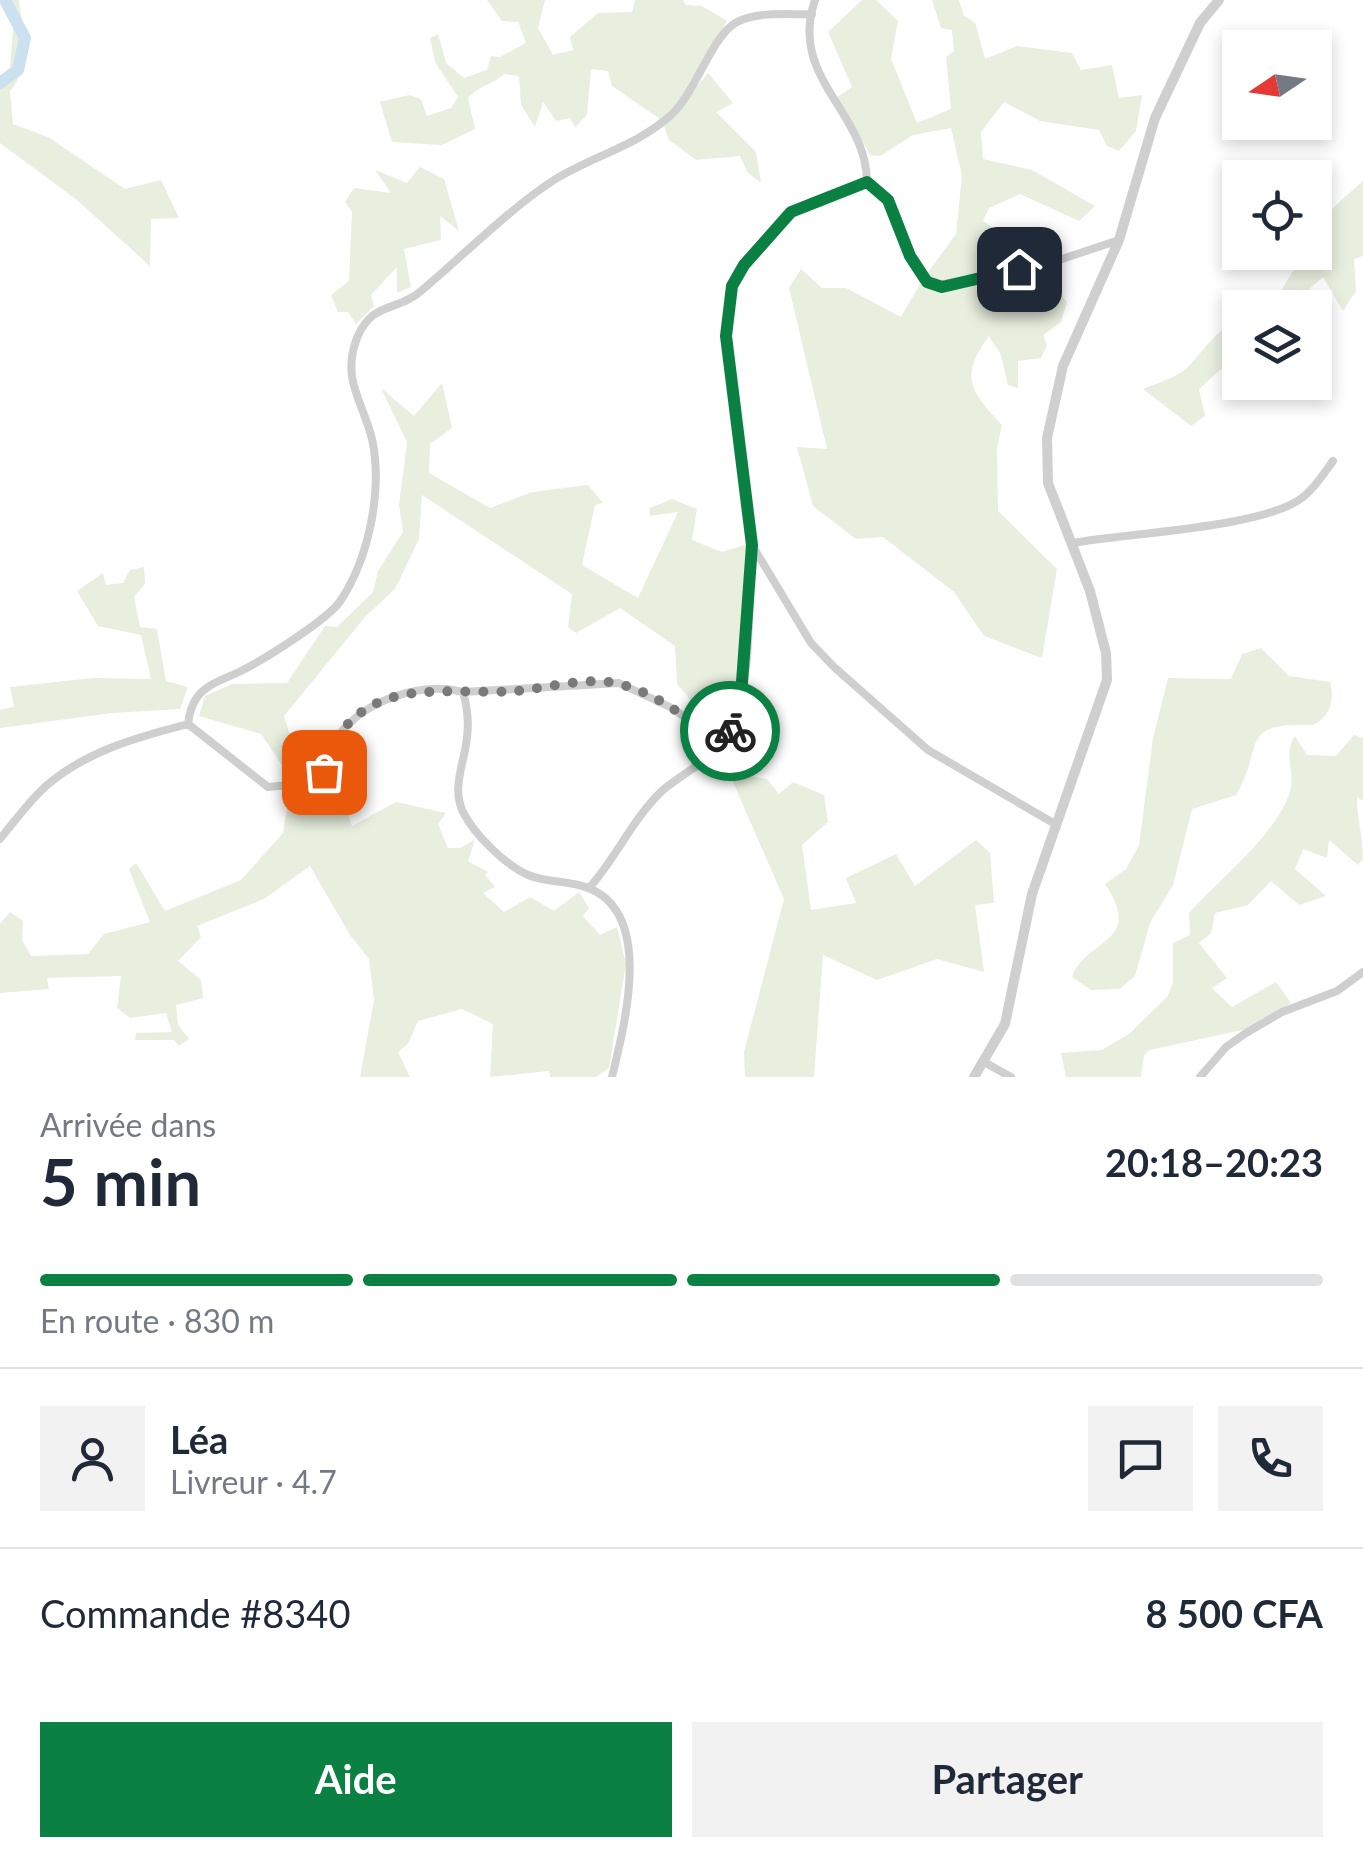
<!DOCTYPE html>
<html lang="fr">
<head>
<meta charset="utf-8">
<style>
  :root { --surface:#fff; --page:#f2f2f3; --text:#1f2937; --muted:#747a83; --line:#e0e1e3; --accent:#0b8043 }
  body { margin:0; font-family:Lato,sans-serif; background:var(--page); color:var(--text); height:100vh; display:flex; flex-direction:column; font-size:38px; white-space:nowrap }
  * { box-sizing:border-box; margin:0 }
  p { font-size:32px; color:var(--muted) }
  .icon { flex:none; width:55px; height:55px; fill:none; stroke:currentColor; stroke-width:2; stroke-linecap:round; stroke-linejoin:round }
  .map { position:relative; height:1077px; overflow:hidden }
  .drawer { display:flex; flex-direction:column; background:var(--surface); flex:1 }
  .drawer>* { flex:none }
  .needle { width:65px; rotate:257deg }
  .fabs { position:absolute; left:1222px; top:30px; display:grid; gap:20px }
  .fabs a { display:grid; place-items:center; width:110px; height:110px; border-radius:0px; background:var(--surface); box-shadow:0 5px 15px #0003; font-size:50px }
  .pin { position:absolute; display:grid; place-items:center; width:85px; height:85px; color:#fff; margin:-42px; border-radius:20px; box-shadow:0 5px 15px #0006 }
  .courier { position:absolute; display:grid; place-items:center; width:100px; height:100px; margin:-50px; border:8px solid #0b8043; border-radius:50%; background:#fff; color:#222; box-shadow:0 2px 12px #0007 }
  .head em { font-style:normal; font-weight:700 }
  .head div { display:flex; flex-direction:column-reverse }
  .head { display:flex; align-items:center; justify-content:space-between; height:170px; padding:0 40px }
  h1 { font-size:65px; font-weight:700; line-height:75px }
  .bar { display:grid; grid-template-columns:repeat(4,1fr); gap:15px 10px; align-content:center; height:120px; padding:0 40px }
  .bar i { height:12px; border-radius:8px; background:var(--line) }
  .bar .selected { background:var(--accent) }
  .bar p { grid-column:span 4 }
  .line { display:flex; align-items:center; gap:25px; padding:0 40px; border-top:2px solid var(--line) }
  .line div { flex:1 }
  .round { display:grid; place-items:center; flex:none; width:105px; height:105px; border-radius:0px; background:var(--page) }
  .action { display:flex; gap:20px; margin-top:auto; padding:20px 40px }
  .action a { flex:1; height:115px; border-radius:0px; background:var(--accent); color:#fff; font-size:40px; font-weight:700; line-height:115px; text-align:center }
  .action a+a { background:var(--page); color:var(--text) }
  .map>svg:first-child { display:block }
  .green { fill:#e8efdf }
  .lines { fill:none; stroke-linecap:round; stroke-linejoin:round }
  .river { stroke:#cbe1ef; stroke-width:12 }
  .minor { stroke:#cfcfcf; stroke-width:8 }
  .tertiary { stroke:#cfcfcf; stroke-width:10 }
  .done { stroke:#7a7a7a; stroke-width:10; stroke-dasharray:0 18 }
  .route { stroke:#0b8043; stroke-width:12 }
</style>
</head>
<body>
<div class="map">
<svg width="1363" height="1077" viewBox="0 0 1363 1077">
  <rect width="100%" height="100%" fill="#fff"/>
  <path class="green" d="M7,0h12c4,31 13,66 -9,91l3,33 35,13 77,52 36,-9 18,38 -28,1 -1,47 -73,-66 -77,-57v-67l10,-8 3,-40 -10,-23z
    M487,0h58l-7,28 15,27 20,-5 -3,-13 28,-24 34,-1 3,-12h48l3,5 16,1 25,15 -49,82 -18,16 -48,-33 -4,-15 -17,-2 -4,46 -12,12 -5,-9 -14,3 -13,-19 -8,25 -14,-22 -2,-29 -15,-2c-14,13 -20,8 -36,24l7,31 -33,16 -50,-3 -12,-40 29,-7 12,4 6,17 24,-8 7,-11 -23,-35 -5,-24 8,-4 8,29 18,15 23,-8 4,-14 9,1 26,-14 -8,-21 -16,-1z
    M862,0h14l22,21 -7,38 26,64 34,-14 -5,-52 8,-6 -2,-21 -11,-2 -9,-28h27l5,16 11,6 10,37 32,-13 55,7 9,17 31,-5 7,33 23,-3 -6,36 -17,20 -12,-5 -8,-16 -59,-9 -36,-19 -23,30 2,27 49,11 63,36 -16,15 -59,-27 -31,14 -6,13c20,12 29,30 50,41l-91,22 -16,-9 30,-41 6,-58 -11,-48 -38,7 -33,21 -10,-1 -33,-58 15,-10 -24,-55z
    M708,73l25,30 -17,9 40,40 5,31 -14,-11 -7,-16 -44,4 -27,-20 -5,-14z
    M420,167l24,12 15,52 -19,-15 1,24 -37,9 7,38 -14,6v-26l-26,28 3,11 -18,18 -8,-12h-10l-7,-17 18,-14 3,-69 -7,-10 9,-14 37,5 -16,-23 32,13z
    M1363,181v75l-9,3 2,32 -13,20 -20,-34 -35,30h-24l17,-16 23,-38 11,-1c0,-34 24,-49 48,-71z
    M801,269l21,19h24l55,29 19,-33 23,7 92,-22 32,33 -6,20 -18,13 4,10 -6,13 -23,3v27l-10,-3 -7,-30 -12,-19c-30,41 -19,55 13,89l-5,23 1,63 59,58 -15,89 -58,-22 -30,-44 -71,-55 -27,2 -43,-33 -16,-59 30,2 -38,-161z
    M1240,321v31l-41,37 6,27 -14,10 -48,-37c14,-6 33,-11 44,-21 18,-18 27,-38 53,-47z
    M442,383l10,45 -22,16 -1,29 61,35 42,-16 56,-7 15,18 -8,2 -13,60 56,33 40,-86 -28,4v-8l22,-9 25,10 -5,31 30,12 25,-8 -5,100 -13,81 -10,9 -42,-50 -2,-38 -55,-38 -44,25 -8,-6 4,-33 -150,-99 -3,44 -24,50 -30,28 -81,99 16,51 -10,10 -29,-43 -62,-18 6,-20 27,-12 55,-1 38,-57 12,1 36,-35 5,-21 25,-39 -4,-27 8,-63 -26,-54 33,28z
    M144,567l1,17 -11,13 6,30 17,2 9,52 22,6 -8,22 -68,4 -112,15v-18l14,-3 -4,-20 83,-9 58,1 -10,-44 -43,-9 -21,-35 26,-18 3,12 17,-2 7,-13z
    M1261,648l28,28 41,6c5,17 0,36 -17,43 -77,-2 -47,19 -77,70l-44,14 -19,76 -23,38 -15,53 -15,13 -29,1 -19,-13c15,-40 73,-33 33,-93l21,-15 13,-24 14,-107 15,-60 63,1 11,-25z
    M1354,735l9,3v63l-6,-4c0,23 6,40 6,62l-5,6 -29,-25 -2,18 -24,-9 -8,20 31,27 -27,9 -28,-24 -23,24 -33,8 -4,20 -12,10 28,35 -15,10 20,19 44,-25 15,21 -44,26 -97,21 -6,5 -3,22h-75l-5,-24 41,-3 27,-16 38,-37 6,-14v-40l17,-8 -1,-22c31,-35 83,-74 100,-118 8,-20 -7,-40 6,-59l12,19 29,1z
    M731,739l12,6 -6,17 5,13 25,4 12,15 14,-12 31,13 4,27 -26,23 9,65 45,-7 -10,-25 50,-24 19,32 61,-46 14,13 4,50 -19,2 9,67 -47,-13 -60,21 -54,-25 -9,122h-69l-1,-25 40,-153 -62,-142z
    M326,784l15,8 11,34 44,-24 50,11 -8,11 10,24h12l15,-8 -7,21 20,11 -3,3 10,12 -12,6 21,19 26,-15 24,14 25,-19 10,16 -6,8 17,19 17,-8 9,37 -17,104 -13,9h-46l-1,-6 -59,6 3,-53 -31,-15 -44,12 -10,23 -10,8 12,25h-50l14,-77 -5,-41 -19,-24 -40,-69 -46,33 -67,27 4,11 -23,24 23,19 2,18 -27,7 2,20 11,14 -10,7 -5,-6h-39l1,-7 36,-1 -6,-19 -36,5 -13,-10 4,-32 -74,2 2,11 -49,4v-69l10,-12 13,9 -1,19 9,16 57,-2 16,-20 46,-12 -21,-53 7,-6 29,48 76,-31 42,-47 7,-44z"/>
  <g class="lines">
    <path class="river" d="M0,83l18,-13 7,-32 -20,-38"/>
    <path class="minor" d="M815,0c-27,78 52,112 52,182l-76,30 -47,53 -12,21 -5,51 25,208 59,98 23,24 94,83 127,74
      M867,182c6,5 14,9 19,15 21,25 14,70 48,89l113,-22 72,-24
      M1073,543c52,-10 192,-15 230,-46 12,-9 21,-24 30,-36
      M463,692l156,-9 53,25 50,36
      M188,724c1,-10 4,-20 10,-28 12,-14 30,-18 45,-26 23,-12 86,-51 98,-70 28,-43 42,-110 31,-161 -9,-37 -31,-60 -15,-101 15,-37 40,-26 64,-47 42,-35 88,-82 133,-111 39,-24 85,-35 118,-66 24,-22 40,-79 65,-92 20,-11 53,-7 75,-8
      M188,724l80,63 23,-2 33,-13c5,-12 7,-26 15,-37 26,-35 83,-54 124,-43 4,14 6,30 4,45 -2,25 -16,50 -4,75 11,22 42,53 65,63 19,8 41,5 60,13 67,25 36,139 24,189
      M0,839c15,-18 29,-38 46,-53 40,-35 92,-49 142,-62
      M589,888c28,-31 43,-69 74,-98 22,-19 56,-33 68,-61 23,-55 16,-124 21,-183
      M984,1062l27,15
      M1200,1077l26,-30 20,-14 36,-21 55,-21 26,-19"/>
    <path class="tertiary" d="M974,1077l31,-53 27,-130 75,-214 -1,-27 -16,-62 -42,-108 -1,-45 16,-72 56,-126 36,-122 45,-95 19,-23"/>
  </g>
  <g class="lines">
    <path class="done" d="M324,772c5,-11 7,-25 14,-35 40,-62 118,-41 178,-46 33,-3 75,-16 107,-6 37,10 68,37 99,59l8,-13"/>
    <path class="route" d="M730,731l12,-49 10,-137 -26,-209 6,-50 12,-21 47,-53 76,-30 21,18 22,56 17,26 15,5 77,-18"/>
  </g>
</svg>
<div class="fabs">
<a><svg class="needle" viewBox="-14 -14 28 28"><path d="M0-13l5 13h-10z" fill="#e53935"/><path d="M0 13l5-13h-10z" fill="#747a83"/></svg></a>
<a><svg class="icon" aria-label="locate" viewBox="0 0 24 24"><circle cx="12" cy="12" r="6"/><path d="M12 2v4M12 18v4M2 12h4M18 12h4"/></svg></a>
<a><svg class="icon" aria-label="layers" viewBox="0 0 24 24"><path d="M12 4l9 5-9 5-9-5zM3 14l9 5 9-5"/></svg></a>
</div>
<div class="pin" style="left:324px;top:772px;background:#ea580c"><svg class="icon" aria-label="bag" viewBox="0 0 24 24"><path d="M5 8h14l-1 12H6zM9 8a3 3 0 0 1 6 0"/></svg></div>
<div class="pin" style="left:1019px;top:269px;background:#1f2937"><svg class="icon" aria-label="home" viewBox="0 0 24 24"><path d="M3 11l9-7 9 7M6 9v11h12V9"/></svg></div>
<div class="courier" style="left:730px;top:731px"><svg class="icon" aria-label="bike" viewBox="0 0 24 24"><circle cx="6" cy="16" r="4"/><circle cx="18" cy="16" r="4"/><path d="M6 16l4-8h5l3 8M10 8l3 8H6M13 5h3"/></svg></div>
</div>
<section class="drawer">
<div class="head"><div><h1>5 min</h1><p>Arrivée dans</p></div><em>20:18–20:23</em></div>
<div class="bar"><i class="selected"></i><i class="selected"></i><i class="selected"></i><i></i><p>En route · 830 m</p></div>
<div class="line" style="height:180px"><a class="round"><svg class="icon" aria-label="person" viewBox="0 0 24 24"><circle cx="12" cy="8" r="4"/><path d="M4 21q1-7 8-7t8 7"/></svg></a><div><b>Léa</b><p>Livreur · 4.7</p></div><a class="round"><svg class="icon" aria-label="chat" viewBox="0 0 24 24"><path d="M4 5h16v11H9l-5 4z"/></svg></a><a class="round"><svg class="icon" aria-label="phone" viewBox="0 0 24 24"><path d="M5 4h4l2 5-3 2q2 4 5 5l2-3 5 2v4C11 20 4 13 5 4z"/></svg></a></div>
<div class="line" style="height:130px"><div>Commande #8340</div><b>8 500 CFA</b></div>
<div class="action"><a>Aide</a><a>Partager</a></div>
</section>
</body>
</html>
